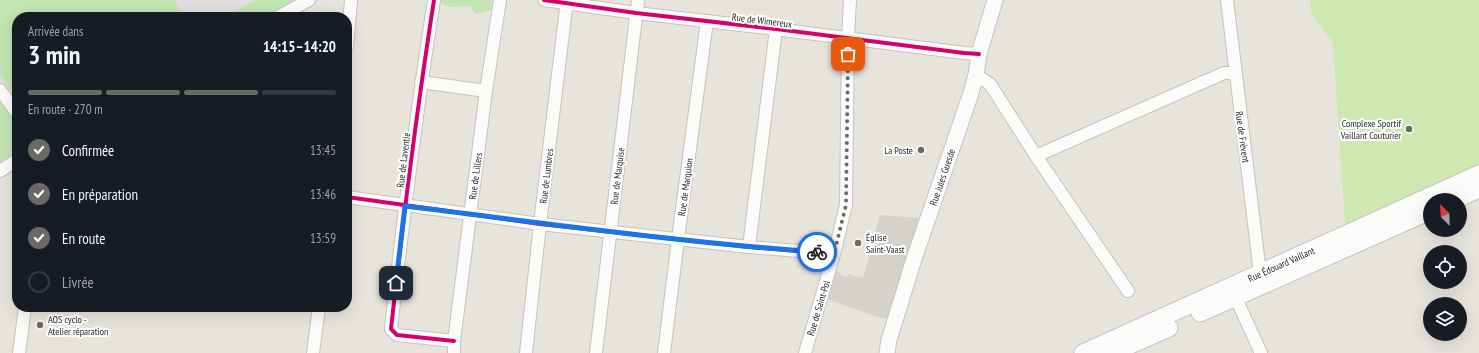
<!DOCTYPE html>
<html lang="fr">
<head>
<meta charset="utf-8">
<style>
  :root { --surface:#171b24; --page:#20242c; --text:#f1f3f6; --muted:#9ea1a6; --line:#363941; --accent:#6a6966 }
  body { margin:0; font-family:"PT Sans Narrow",sans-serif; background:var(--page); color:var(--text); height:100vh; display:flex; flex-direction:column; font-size:15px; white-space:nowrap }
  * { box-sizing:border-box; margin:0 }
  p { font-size:13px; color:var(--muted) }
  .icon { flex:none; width:22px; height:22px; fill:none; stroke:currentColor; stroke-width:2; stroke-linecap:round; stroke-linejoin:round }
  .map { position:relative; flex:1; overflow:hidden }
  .details { position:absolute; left:12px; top:12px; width:340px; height:300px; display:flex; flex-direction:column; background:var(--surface); border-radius:16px; box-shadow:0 4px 16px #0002 }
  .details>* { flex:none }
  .needle { width:26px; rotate:336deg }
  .fabs { position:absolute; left:1423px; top:193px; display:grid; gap:8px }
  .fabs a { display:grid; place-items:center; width:44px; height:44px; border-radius:50%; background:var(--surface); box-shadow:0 4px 16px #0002; font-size:20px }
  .pin { position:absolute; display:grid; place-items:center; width:34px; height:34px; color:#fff; margin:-17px; border-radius:8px; box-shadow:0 2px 6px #0006 }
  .courier { position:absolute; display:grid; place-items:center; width:40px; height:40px; margin:-20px; border:3px solid #1a73e8; border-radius:50%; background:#fff; color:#222; box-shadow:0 1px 5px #0007 }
  .summary em { font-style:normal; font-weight:700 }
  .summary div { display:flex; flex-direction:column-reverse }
  .summary { display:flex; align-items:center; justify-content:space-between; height:68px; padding:0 16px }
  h1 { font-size:26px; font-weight:700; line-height:30px }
  .bar { display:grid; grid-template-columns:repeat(4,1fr); gap:6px 4px; align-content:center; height:48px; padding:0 16px }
  .bar i { height:5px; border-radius:3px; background:var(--line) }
  .bar .selected { background:var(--accent) }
  .bar p { grid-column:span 4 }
  ol { padding:0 16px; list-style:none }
  li { display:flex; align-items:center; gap:12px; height:44px }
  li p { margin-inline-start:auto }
  li .icon { padding:4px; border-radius:50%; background:var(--accent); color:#fff; stroke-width:4 }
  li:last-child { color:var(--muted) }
  li i { width:22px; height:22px; border:2px solid var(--line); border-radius:50% }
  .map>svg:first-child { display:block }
  .industrial { fill:#e2dedf }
  .green { fill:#c3e4b3 }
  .pitch { fill:#cee8b1 }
  .plaza { fill:#d5d2cb }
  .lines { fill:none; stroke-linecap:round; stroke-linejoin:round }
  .minor-casing { stroke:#c4c3c2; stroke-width:14 }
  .tertiary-casing { stroke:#c4c3c2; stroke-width:17 }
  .secondary-casing { stroke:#c4c3c2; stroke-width:19 }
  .minor { stroke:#fbfbfa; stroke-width:12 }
  .tertiary { stroke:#fbfbfa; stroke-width:15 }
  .secondary { stroke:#fbfbfa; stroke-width:17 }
  .cycleway-casing { stroke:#fff; stroke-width:6 }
  .cycleway { stroke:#d6006c; stroke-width:4 }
  .done { stroke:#6a6966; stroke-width:4; stroke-dasharray:0 7.2 }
  .route { stroke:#1a73e8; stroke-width:5 }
  .poi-dot { fill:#6a6966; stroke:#fff; stroke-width:1.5 }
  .labels { text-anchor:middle; stroke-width:4; stroke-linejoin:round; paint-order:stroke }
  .street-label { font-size:10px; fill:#272727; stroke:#fff }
  .poi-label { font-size:10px; fill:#272727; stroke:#fff; text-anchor:end }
</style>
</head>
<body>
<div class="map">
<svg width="1479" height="353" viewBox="0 0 1479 353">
  <rect width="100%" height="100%" fill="#e7e4dc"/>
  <path class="industrial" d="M0,0h321l-31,17h-273v148l-17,12z"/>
  <path class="green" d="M0,0h174l9,17h-166v81l-17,-23z
    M256,0h43l-31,17h-43z
    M438,0h54l-1,10 -16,4 -5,-8 -20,1 -12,-5z
    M0,101l17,23v29l-17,11z"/>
  <path class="pitch" d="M1310,0h169v164l-134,61 -12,-182 -22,-30z"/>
  <path class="plaza" d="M880,215l39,3 -30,101 -12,-2 -50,-18 8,-28 6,2v2l6,2 1,-3 15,4 7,-23h2l2,-7 -2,-1z"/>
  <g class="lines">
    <defs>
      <path id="minor" d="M434,0c-17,109 -31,219 -43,329l6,6 57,6
        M544,0l92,13 140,16 188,24 15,1
        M1227,0l33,273
        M278,17l31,-17
        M347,48l4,-48
        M976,75l14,9 46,72 92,135
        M421,82l65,9
        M0,90l17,23
        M1036,156l188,-83h11
        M0,171l17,-11
        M347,197l193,27 209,23 85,7
        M749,247l27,-218
        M1238,296l1,9 22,48
        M19,353l6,-46
        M313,353l6,-46
        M454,353v-12l32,-250 14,-91
        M526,353l14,-129 27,-224
        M596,353l42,-353
        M664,353l14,-114 29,-218
        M805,353l29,-99 12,-49 2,-167 2,-38"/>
      <path id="tertiary" d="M887,353l2,-13 25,-81 56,-163 6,-21 3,-21 16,-54"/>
      <path id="secondary" d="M1454,200l25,-11
        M1200,313l230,-102
        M1083,353l396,-179
        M1112,353l57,-25"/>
    </defs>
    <use href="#minor" class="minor-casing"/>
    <use href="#tertiary" class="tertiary-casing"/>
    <use href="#secondary" class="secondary-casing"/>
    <use href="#minor" class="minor"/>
    <use href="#tertiary" class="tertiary"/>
    <use href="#secondary" class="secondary"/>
    <defs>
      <path id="cycleway" d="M434,0c-17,109 -31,219 -43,329l6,6 57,6
        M544,0l92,13 140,16 188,24 15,1
        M347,197l193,27 209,23 85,7"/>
    </defs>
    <use href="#cycleway" class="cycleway-casing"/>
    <use href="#cycleway" class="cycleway"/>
  </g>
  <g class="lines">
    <path class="done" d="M817,252l17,2 12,-49 2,-151"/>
    <path class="route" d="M396,283l9,-77c137,17 274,36 412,46"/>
  </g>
  <g class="poi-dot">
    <circle cx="1409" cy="129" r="4"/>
    <circle cx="921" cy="150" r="4"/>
    <circle cx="858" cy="243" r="4"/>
    <circle cx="40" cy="325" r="4"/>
  </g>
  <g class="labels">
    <g class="street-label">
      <text transform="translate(762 20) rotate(7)" y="4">Rue de Wimereux</text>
      <text transform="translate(1243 137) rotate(82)" y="4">Rue de Frévent</text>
      <text transform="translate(403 160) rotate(-83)" y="4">Rue de Laventie</text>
      <text transform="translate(475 176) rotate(-82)" y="4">Rue de Lillers</text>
      <text transform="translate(546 176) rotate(-83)" y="4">Rue de Lumbres</text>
      <text transform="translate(617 176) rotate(-83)" y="4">Rue de Marquise</text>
      <text transform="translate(942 177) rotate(-71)" y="4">Rue Jules Guesde</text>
      <text transform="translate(685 187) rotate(-82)" y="4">Rue de Marquion</text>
      <text transform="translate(1281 264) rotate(-24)" y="4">Rue Édouard Vaillant</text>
      <text transform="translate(818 308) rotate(-73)" y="4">Rue de Saint-Pol</text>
    </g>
    <g class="poi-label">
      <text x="1401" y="127">Complexe Sportif<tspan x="1401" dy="12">Vaillant Couturier</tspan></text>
      <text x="913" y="154">La Poste</text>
      <text x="866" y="241" text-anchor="start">Église<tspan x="866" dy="12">Saint-Vaast</tspan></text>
      <text x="48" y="323" text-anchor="start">AOS cyclo -<tspan x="48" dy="12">Atelier réparation</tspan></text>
    </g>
  </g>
</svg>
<div class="fabs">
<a><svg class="needle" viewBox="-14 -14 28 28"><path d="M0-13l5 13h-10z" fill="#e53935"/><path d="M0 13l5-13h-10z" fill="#9ea1a6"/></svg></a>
<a><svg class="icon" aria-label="locate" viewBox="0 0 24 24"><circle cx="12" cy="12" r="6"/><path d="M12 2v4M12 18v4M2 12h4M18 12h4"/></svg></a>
<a><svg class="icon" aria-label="layers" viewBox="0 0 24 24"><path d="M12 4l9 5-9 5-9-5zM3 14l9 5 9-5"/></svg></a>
</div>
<div class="pin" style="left:848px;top:54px;background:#ea580c"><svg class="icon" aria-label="bag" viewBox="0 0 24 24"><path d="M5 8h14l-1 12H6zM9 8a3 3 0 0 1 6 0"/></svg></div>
<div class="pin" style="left:396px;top:283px;background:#1f2937"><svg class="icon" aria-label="home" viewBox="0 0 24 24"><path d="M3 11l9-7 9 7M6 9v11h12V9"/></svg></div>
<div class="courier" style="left:817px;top:252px"><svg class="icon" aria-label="bike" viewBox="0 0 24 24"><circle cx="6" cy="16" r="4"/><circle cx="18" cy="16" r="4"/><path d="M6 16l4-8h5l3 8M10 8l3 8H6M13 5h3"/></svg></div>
<section class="details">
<div class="summary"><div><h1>3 min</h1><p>Arrivée dans</p></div><em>14:15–14:20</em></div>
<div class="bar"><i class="selected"></i><i class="selected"></i><i class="selected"></i><i></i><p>En route · 270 m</p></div>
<ol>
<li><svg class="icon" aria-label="check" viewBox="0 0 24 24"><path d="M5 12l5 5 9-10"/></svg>Confirmée<p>13:45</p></li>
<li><svg class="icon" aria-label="check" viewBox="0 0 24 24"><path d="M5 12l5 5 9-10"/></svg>En préparation<p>13:46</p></li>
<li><svg class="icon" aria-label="check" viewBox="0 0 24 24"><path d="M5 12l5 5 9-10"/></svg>En route<p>13:59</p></li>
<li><i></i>Livrée</li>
</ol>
</section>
</div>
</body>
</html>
